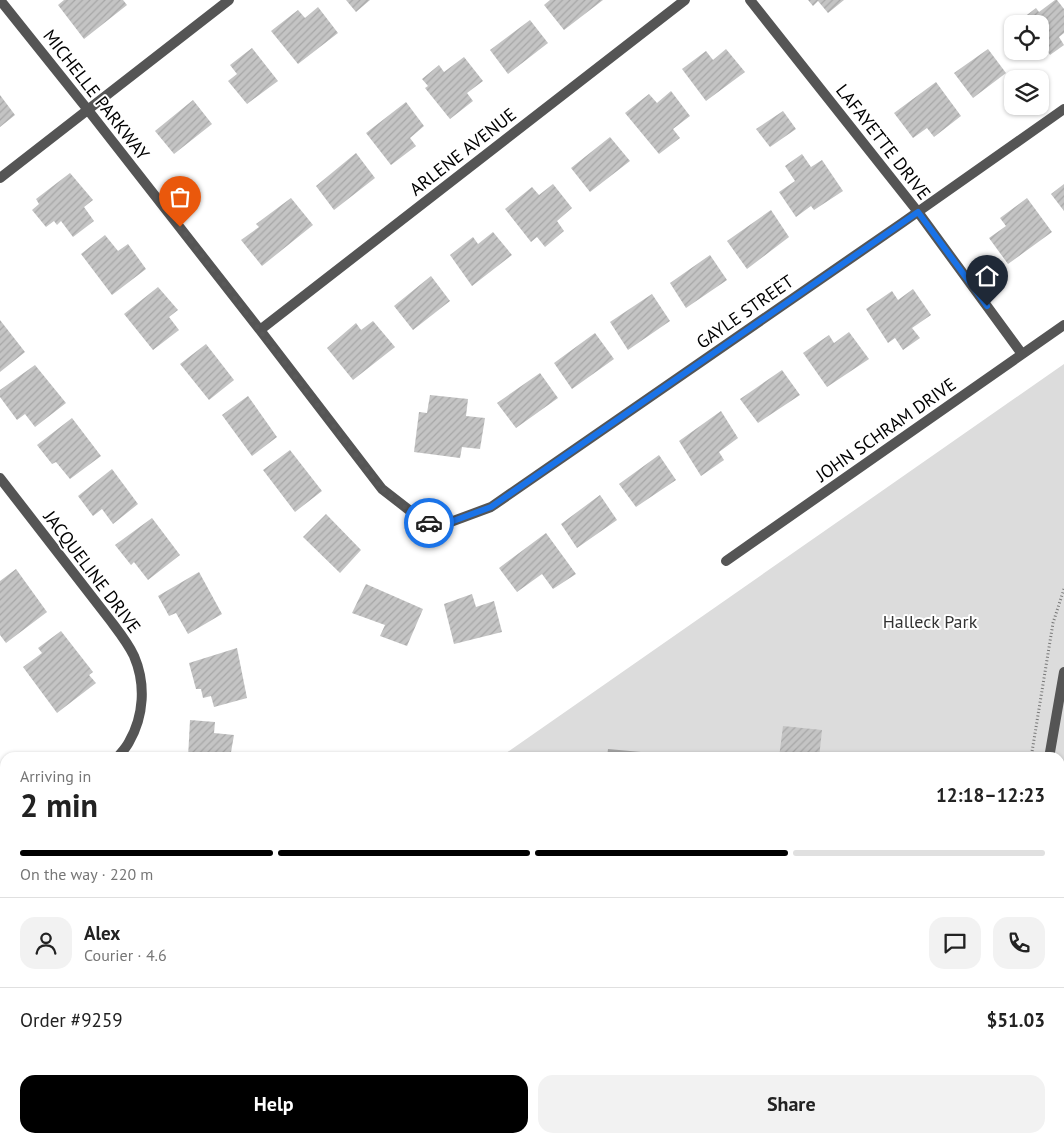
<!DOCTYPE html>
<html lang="en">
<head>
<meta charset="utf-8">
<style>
  :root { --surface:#fff; --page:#f2f2f2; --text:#222; --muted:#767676; --line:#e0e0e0; --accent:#000 }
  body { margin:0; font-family:"PT Sans",sans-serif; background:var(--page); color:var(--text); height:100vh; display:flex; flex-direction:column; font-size:19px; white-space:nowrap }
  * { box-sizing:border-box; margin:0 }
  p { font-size:16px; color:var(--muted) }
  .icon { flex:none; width:28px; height:28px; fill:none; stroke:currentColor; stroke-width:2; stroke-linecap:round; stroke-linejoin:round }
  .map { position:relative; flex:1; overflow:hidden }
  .sheet { position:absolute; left:0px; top:752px; width:1065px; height:391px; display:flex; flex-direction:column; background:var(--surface); border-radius:15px 15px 0 0; box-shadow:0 1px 4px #0004 }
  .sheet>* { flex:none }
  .tools { position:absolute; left:1004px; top:15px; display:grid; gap:10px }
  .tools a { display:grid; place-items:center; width:45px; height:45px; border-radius:10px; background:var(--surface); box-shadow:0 1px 4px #0004; font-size:25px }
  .pin { position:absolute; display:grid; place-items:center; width:42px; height:42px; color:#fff; margin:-51px -21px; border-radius:50% 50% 50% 0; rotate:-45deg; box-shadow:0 0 5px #0007 }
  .pin .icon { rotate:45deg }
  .courier { position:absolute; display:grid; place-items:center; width:50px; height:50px; margin:-25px; border:4px solid #1a73e8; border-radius:50%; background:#fff; color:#222; box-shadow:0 1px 6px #0007 }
  .headline em { font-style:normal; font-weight:700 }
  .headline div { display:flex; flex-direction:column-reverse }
  .headline { display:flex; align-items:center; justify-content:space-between; height:85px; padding:0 20px }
  h1 { font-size:32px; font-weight:700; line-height:38px }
  .bar { display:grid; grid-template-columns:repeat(4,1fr); gap:8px 5px; align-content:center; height:60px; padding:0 20px }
  .bar i { height:6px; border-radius:4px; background:var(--line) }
  .bar .on { background:var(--accent) }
  .bar p { grid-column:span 4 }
  .line { display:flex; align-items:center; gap:12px; padding:0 20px; border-top:1px solid var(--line) }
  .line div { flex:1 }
  .round { display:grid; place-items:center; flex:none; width:52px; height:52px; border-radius:15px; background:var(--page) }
  .cta { display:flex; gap:10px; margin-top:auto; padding:10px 20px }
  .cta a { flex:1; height:58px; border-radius:15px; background:var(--accent); color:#fff; font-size:20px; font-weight:700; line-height:58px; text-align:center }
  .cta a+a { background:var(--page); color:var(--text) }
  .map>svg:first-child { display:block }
  .forest { fill:url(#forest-firs) }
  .park { fill:#dcdcdc }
  .water { fill:url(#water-waves) }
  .building { fill:url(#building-hatch) }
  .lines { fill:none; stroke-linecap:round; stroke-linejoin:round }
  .path { stroke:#777; stroke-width:3; stroke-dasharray:1 2.5; stroke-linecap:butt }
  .service { stroke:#555; stroke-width:10 }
  .minor { stroke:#555; stroke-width:10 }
  .done { stroke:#595959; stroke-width:5; stroke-dasharray:0 9 }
  .route { stroke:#1a73e8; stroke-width:6 }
  .labels { text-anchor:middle; stroke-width:4; stroke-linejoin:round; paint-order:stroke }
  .street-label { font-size:18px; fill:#000; stroke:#fff }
  .park-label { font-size:18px; fill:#333; stroke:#fff }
</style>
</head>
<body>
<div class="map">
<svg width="1064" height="1143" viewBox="0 0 1064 1143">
  <defs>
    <pattern id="forest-firs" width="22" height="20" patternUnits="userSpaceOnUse" patternTransform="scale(1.25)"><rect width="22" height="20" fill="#dcdcdc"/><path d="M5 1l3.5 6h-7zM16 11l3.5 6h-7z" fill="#bbb"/></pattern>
    <pattern id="water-waves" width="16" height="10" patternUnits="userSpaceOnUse" patternTransform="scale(1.25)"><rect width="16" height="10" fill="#a3a3a3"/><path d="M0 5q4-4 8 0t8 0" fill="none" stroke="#8b8b8b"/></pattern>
    <pattern id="building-hatch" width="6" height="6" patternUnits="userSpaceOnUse" patternTransform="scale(1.25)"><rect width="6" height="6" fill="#c4c4c4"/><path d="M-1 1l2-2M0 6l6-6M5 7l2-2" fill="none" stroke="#a7a7a7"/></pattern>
  </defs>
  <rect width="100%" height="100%" fill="#fff"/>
  <path class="forest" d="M239,1139h98l-1,4h-97z"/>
  <path class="park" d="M1064,364v779h-356l-3,-4h355v-381h-561z"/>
  <path class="water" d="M608,749l88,8h-89z"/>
  <path class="building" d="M64,0h59l4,5 -43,34 -26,-34z
    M346,0h24l-14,12z
    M550,0h53l-39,30 -20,-25z
    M808,0h36l-16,13 -10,-12 -5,5z
    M1055,0h2l7,9v24l-5,4 5,8 -14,10 -5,-8 -5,4v-27h-25l21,-16 3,4z
    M318,7l20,26 -40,31 -27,-33 27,-21 7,8z
    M530,20l18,23 -40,31 -18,-24z
    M252,48l26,33 -31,23 -19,-23 9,-7 -7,-9z
    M726,49l19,23 -39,29 -24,-32 24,-18 7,9z
    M988,49l18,24 -33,25 -19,-25z
    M464,57l19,24 -16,12 6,8 -23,18 -25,-31 3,-2 -6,-7 17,-14 5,7z
    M936,82l25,34 -27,21 -7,-9 -14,10 -19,-25z
    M671,91l19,25 -17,13 7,9 -21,16 -34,-41 24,-19 8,9z
    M0,95l15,20 -15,12z
    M193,100l19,24 -38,30 -19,-23z
    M406,102l18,24 -14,12 6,8 -25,19 -25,-32z
    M783,111l13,18 -26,18 -14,-18z
    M610,137l20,24 -40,31 -19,-24z
    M356,153l19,25 -41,32 -18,-24z
    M802,154l9,13 11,-7 21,31 -29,19 -3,-4 -15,11 -17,-25 16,-11 -10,-15z
    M70,173l23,27 -9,7 10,14 -21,16 -12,-16 -4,4 -3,-4 -8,6 -14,-17 7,-6 -3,-5z
    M553,184l19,24 -15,13 7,10 -19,16 -8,-10 -6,5 -26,-33 27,-22 7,8z
    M1064,184v27l-13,-17z
    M291,198l22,27 -51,41 -21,-26 18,-13 -3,-3z
    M1027,198l25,34 -44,32 -19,-26 17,-12 -6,-8z
    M771,210l18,27 -42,32 -20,-28z
    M493,232l19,23 -40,31 -22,-31 23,-18 5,7z
    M105,235l13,16 10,-7 18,25 -34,26 -31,-41z
    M710,255l17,25 -41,28 -16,-25z
    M431,276l19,25 -37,29 -19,-24z
    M158,287l20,23 -9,7 10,13 -26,20 -29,-36z
    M913,289l18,26 -19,13 8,10 -17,12 -8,-12 -7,5 -22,-34 26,-18 6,9z
    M652,294l18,27 -42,29 -18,-28z
    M0,320l25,32 -25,20z
    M373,321l22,26 -42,33 -26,-32 29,-25 5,7z
    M849,332l20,27 -42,28 -24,-34 26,-18 5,8z
    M595,333l19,26 -42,30 -18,-26z
    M206,344l28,36 -25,20 -29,-36z
    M35,365l31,38 -31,24 -10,-13 -8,6 -17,-23v-7z
    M782,370l18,25 -42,28 -18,-24z
    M540,373l18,25 -42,30 -19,-25z
    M430,395l38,4 -2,17 19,2 -5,31 -18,-2 -2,11 -46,-6 5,-40 8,1z
    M248,396l29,41 -25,19 -30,-41z
    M721,411l17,27 -19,14 5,8 -23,16 -22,-35z
    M72,418l29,38 -31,23 -14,-17 -4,2 -15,-19z
    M290,450l32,41 -27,21 -32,-42z
    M659,455l17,25 -40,27 -17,-23z
    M112,469l26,35 -25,20 -11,-15 -9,7 -15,-20z
    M600,495l17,25 -40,28 -16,-24z
    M326,514l35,36 -21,23 -37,-36z
    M152,518l28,37 -32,25 -14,-18 -3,3 -16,-20z
    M546,533l30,41 -23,15 -11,-15 -25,18 -18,-24z
    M16,569l31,43 -41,31 -6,-8v-54z
    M199,572l23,42 -34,20 -12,-21 -7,3 -11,-20z
    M366,584l57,25 -16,37 -27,-10 5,-11 -33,-12z
    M472,594l4,13 18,-6 8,31 -48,12 -10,-40z
    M61,631l32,41 -4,3 7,8 -39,30 -34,-46 19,-14 -4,-5z
    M237,648l10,50 -33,9 -3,-11 -8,2 -2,-9h-5l-7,-26z
    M190,720l25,2 -1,11 20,2 -4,23h-42z
    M783,726l39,4 -3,28h-40z
    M5,909v62l-5,4v-62z"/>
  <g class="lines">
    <path class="path" d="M1031,758l22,-135 11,-34"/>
    <path class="service" d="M1049,758l15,-86"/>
    <path class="minor" d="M0,0l88,110 172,220 122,159 27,21 28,17 54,-20 411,-284 162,-114
      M750,0l168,212 104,142
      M0,178l229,-178
      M260,330l425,-330
      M0,478l110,142c9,12 18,23 24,36 12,28 10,60 -5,86 -3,6 -8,11 -12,16
      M726,561l338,-236
      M0,848l5,-4
      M997,1143l1,-4"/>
  </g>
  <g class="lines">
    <path class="done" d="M180,227l202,262 27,21 20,13"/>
    <path class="route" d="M429,523l8,4 54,-20 427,-295 69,94"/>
  </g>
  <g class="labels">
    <g class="street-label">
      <text transform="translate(96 95) rotate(52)" y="6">MICHELLE PARKWAY</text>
      <text transform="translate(883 142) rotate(52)" y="6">LAFAYETTE DRIVE</text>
      <text transform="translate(463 152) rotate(-38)" y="6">ARLENE AVENUE</text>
      <text transform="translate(745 312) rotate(-35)" y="6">GAYLE STREET</text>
      <text transform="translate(886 430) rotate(-35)" y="6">JOHN SCHRAM DRIVE</text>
      <text transform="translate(92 572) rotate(53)" y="6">JACQUELINE DRIVE</text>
    </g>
    <g class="park-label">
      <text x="930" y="628">Halleck Park</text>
    </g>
  </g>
</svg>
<div class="tools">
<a><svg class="icon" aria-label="locate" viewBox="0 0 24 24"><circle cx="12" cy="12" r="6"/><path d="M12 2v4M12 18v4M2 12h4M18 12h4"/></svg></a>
<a><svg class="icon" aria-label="layers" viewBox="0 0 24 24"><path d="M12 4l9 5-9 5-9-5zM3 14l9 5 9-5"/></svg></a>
</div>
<div class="pin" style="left:180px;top:227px;background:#ea580c"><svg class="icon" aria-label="bag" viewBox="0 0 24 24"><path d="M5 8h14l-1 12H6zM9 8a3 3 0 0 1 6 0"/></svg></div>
<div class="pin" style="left:987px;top:306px;background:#1f2937"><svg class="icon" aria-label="home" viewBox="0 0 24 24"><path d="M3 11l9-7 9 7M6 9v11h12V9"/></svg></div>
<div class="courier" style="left:429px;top:523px"><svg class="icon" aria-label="car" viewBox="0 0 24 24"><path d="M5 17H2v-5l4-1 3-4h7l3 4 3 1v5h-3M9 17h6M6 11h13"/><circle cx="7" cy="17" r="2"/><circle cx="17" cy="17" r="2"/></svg></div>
<section class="sheet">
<div class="headline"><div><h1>2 min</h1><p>Arriving in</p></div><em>12:18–12:23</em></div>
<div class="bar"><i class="on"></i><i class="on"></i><i class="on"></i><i></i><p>On the way · 220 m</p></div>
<div class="line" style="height:90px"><a class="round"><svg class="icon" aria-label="person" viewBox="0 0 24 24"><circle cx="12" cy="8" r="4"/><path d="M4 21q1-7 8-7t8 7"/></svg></a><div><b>Alex</b><p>Courier · 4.6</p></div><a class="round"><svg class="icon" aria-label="chat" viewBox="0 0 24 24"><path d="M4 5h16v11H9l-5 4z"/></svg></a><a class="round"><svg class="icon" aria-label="phone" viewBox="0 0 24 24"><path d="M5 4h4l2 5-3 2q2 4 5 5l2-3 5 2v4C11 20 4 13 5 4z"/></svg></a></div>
<div class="line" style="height:65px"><div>Order #9259</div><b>$51.03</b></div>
<div class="cta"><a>Help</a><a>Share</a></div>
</section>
</div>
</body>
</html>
